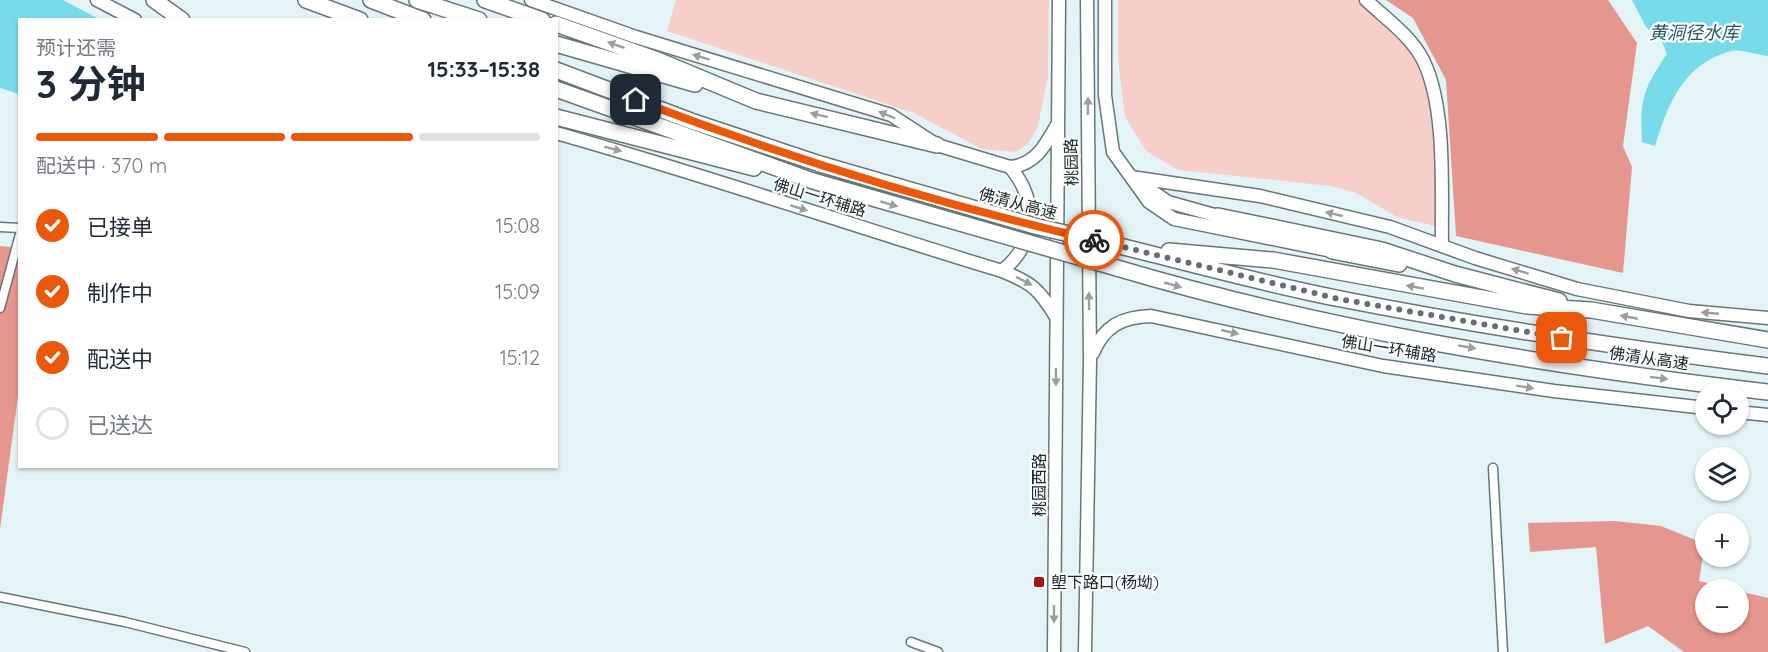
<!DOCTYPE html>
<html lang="zh">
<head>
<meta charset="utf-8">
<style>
  :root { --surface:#fff; --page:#f6f6f7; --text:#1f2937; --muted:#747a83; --line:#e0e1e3; --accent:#ea580c }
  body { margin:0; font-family:Quicksand,"Noto Sans SC",sans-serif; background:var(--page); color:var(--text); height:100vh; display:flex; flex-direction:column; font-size:22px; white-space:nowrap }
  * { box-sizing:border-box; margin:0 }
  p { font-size:20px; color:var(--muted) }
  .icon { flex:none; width:33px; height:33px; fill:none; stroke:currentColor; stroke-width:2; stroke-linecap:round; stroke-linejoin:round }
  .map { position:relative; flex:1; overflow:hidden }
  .sheet { position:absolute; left:18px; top:18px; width:540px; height:450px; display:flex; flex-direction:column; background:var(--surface); border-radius:0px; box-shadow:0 2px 4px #0004 }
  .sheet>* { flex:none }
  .controls { position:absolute; left:1695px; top:381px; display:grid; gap:12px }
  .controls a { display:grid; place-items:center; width:54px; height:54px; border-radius:50%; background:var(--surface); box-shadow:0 2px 4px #0004; font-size:30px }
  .pin { position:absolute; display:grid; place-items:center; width:51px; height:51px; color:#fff; margin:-26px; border-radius:12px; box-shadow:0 3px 9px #0006 }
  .courier { position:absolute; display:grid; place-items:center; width:60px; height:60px; margin:-30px; border:4px solid #ea580c; border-radius:50%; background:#fff; color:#222; box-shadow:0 2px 8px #0007 }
  .head em { font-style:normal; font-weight:700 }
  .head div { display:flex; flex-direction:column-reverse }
  .head { display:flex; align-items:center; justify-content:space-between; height:102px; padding:0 18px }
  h1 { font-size:39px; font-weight:700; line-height:45px }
  .bar { display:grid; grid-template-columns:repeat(4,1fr); gap:9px 6px; align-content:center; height:72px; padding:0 18px }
  .bar i { height:8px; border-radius:4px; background:var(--line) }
  .bar .current { background:var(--accent) }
  .bar p { grid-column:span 4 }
  ol { padding:0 18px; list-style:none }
  li { display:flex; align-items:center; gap:18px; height:66px }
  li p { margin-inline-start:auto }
  li .icon { padding:6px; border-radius:50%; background:var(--accent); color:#fff; stroke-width:4 }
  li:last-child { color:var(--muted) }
  li i { width:33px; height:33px; border:3px solid var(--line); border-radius:50% }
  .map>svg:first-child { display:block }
  .green { fill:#f7cfca }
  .forest { fill:#e5968e }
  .water { fill:#77dbea }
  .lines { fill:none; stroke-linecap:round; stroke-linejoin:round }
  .street-casing { stroke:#687678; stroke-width:11 }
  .secondary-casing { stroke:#687678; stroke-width:15 }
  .highway-casing { stroke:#687678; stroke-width:18 }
  .street { stroke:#fff; stroke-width:8 }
  .secondary { stroke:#fff; stroke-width:12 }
  .highway { stroke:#fff; stroke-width:15 }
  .highway-bridge-casing { stroke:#687678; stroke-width:18; stroke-linecap:butt }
  .highway-bridge { stroke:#fff; stroke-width:15 }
  .oneway { fill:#9b9e9e }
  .done { stroke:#656e70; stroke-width:6; stroke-dasharray:0 10.8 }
  .route { stroke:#ea580c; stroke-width:8 }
  .poi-dot { fill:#a8121b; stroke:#fbfefe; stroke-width:2 }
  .labels { text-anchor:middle; stroke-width:4.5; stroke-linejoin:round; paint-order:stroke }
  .street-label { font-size:16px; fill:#212728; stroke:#fbfefe }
  .poi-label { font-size:16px; fill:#212728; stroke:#fbfefe; text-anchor:start }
  .water-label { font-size:18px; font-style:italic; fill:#27545a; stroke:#fbfefe }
</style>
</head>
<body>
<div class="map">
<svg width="1768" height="652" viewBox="0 0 1768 652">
  <rect width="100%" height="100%" fill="#e4f3f6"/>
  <path class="green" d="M676,0h373l-1,76 -10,50 -9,17 -13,9 -34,-3 -68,-36 -247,-82z
    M1118,0h242l56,58 19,47 5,122 -41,-9 -43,-25 -25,-7 -153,-16 -32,-19 -21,-34 -7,-59z"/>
  <path class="forest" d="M1386,0h222l29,43 -14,103 9,21 -9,106 -167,-37 -10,-156 -33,-62z
    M0,246l20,2 -1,141 -19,140z
    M1615,521l46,5 44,18 -6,37 34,8 -27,1v32h32l1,-31 29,7v54h-84l-36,-26 -43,18 -9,-97 -66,5 -2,-29z"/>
  <path class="water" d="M0,0h63l36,19 -79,1 -1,74 -19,-6z
    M1632,0h136v56c-11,-1 -27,-7 -37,-5 -48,13 -63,53 -76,95l-13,-4c-2,-43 1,-53 25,-88l-5,-12 -16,-15z"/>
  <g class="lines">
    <defs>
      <path id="street" d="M0,227l20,1
        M0,308l20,-74
        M1493,468l10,184
        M0,597l125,25 120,30
        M911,642l27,10"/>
      <path id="secondary" d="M97,0l38,20
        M531,0l105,37 255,78 46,30 73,22c26,-2 36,-23 48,-44
        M1105,0v95l8,57 36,50 25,17 158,32
        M1366,0c19,18 45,36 57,60 24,48 18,132 19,186
        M556,133c150,42 297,93 446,138 30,12 37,18 54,46
        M1131,177l129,19 130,31 85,31 102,31 112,22 79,7
        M1137,181l31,21 50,14
        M1002,271c35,-28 36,-71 8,-104
        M1093,353c11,-27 29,-36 58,-37l232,50 171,25 152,17
        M1738,412l30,3
        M1054,652l5,-652
        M1085,652l5,-292 -3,-360"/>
      <path id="highway" d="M154,0l28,20
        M306,0l54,20
        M371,0l52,20
        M417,0l62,20
        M485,0l57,20
        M556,24l99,35 101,42 181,44
        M556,44l139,40
        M556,70l135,51 129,43
        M556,89l257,92
        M556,117l198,51
        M1218,216l164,34 73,24 104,27
        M1124,247c72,18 144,38 217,52 141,28 284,49 427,67
        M1169,251l104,9 254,46 64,4 177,30
        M1332,251l67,13
        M1117,268c212,63 432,98 651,124"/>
    </defs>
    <use href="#street" class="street-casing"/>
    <use href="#secondary" class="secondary-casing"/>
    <use href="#highway" class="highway-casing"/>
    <use href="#street" class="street"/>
    <use href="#secondary" class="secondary"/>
    <use href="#highway" class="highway"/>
    <defs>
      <path id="highway-bridge" d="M820,164l215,62 89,21
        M813,181l304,87"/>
    </defs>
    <use href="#highway-bridge" class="highway-bridge-casing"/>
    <use href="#highway-bridge" class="highway-bridge"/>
  </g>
  <defs><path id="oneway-solid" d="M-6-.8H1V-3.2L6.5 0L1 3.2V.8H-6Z" transform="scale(1.5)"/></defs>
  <g class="oneway">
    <use href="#oneway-solid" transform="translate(616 45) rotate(-161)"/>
    <use href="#oneway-solid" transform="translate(701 57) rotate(-163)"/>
    <use href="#oneway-solid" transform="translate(1088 106) rotate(-89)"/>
    <use href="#oneway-solid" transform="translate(819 115) rotate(-166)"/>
    <use href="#oneway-solid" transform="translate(887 115) rotate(-157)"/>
    <use href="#oneway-solid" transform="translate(613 149) rotate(15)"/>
    <use href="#oneway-solid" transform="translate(889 204) rotate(17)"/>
    <use href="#oneway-solid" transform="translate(799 208) rotate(17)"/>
    <use href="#oneway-solid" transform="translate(1334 214) rotate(-167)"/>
    <use href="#oneway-solid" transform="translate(1520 271) rotate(-163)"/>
    <use href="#oneway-solid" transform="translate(1024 281) rotate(27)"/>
    <use href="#oneway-solid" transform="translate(1173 285) rotate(16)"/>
    <use href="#oneway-solid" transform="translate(1415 287) rotate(-170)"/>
    <use href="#oneway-solid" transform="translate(1089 301) rotate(-91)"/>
    <use href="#oneway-solid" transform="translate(1710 313) rotate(-175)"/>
    <use href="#oneway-solid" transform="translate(1629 317) rotate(-169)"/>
    <use href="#oneway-solid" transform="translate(1230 332) rotate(13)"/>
    <use href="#oneway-solid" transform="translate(1467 347) rotate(10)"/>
    <use href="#oneway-solid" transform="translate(1056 377) rotate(90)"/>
    <use href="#oneway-solid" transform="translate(1659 378) rotate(7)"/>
    <use href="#oneway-solid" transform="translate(1525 387) rotate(9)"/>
    <use href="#oneway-solid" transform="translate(1054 614) rotate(90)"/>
  </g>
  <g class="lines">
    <path class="done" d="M1094,240l245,59 223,39"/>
    <path class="route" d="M636,100c149,57 303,104 458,140"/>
  </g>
  <rect class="poi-dot" x="1033" y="576" width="12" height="12" rx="3"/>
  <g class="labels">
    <g class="street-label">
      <text transform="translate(1071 162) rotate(-91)" y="6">桃园路</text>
      <text transform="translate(820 197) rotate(17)" y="6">佛山一环辅路</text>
      <text transform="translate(1018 203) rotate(15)" y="6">佛清从高速</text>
      <text transform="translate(1389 348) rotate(9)" y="6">佛山一环辅路</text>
      <text transform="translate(1649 358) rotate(8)" y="6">佛清从高速</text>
      <text transform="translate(1039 485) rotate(-90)" y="6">桃园西路</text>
    </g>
    <g class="poi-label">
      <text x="1051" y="588">塱下路口(杨坳)</text>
    </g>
    <g class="water-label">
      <text x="1694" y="39">黄洞径水库</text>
    </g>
  </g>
</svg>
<div class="controls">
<a><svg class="icon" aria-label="locate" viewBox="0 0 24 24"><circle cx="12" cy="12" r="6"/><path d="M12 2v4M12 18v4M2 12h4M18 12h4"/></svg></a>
<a><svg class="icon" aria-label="layers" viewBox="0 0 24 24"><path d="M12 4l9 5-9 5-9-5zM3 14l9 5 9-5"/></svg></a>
<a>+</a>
<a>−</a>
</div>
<div class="pin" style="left:1562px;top:338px;background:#ea580c"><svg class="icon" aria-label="bag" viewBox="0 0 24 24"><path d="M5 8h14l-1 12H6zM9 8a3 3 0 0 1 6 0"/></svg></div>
<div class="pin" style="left:636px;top:100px;background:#1f2937"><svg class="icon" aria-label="home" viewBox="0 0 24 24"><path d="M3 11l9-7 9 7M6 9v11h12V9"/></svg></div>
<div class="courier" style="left:1094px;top:240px"><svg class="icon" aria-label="bike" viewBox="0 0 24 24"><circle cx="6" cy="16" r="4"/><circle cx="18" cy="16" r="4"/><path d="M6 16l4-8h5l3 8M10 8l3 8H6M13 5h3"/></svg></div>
<section class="sheet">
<div class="head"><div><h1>3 分钟</h1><p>预计还需</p></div><em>15:33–15:38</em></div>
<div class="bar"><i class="current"></i><i class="current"></i><i class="current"></i><i></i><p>配送中 · 370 m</p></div>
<ol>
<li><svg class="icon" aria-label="check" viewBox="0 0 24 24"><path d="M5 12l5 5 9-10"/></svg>已接单<p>15:08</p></li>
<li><svg class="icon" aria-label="check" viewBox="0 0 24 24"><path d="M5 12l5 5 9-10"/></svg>制作中<p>15:09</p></li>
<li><svg class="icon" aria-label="check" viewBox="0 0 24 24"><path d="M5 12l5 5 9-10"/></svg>配送中<p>15:12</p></li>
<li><i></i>已送达</li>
</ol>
</section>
</div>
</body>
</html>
